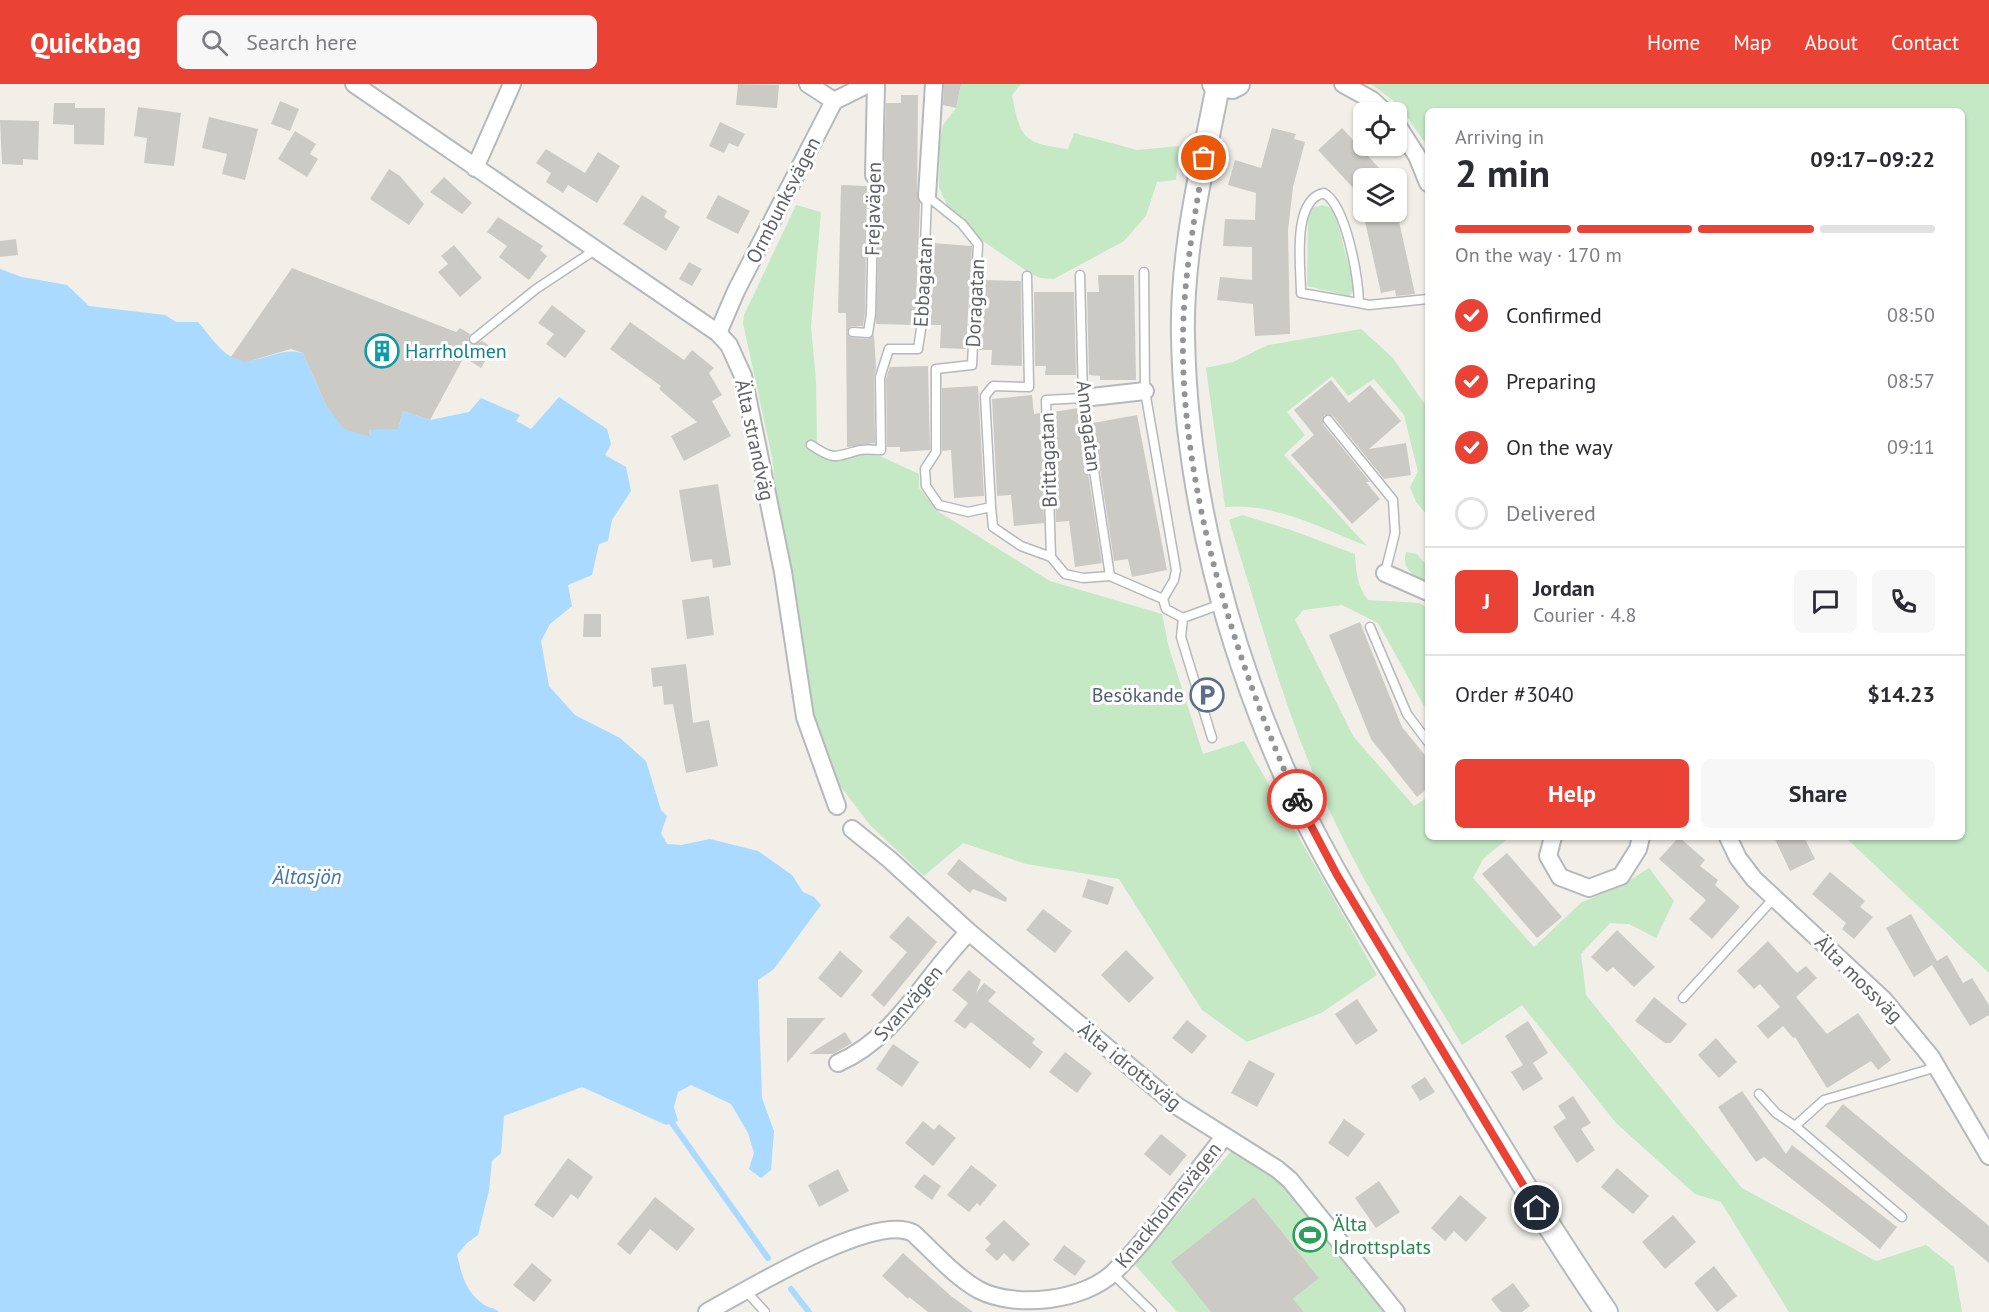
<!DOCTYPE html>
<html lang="en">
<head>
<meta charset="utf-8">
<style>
  :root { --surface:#fff; --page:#f7f7f7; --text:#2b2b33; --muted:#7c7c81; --line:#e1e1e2; --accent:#ea4335 }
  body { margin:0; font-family:"PT Sans",sans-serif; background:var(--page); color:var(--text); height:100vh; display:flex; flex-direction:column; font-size:22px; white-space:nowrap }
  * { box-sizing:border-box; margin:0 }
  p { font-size:20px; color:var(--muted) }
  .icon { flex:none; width:33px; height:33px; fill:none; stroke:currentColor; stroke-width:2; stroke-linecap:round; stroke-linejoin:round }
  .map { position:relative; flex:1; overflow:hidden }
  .sheet { position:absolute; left:1425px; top:24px; width:540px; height:732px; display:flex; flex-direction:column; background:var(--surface); border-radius:9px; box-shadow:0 2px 4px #0004 }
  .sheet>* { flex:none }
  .tools { position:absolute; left:1353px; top:18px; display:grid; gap:12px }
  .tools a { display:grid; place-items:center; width:54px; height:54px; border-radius:9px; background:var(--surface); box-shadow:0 2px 4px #0004; font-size:30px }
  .pin { position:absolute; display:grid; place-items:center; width:51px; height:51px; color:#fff; margin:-26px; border:3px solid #fff; border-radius:50%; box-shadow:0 2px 6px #0007 }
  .courier { position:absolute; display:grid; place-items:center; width:60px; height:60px; margin:-30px; border:4px solid #ea4335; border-radius:50%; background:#fff; color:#222; box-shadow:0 2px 8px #0007 }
  .summary em { font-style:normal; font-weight:600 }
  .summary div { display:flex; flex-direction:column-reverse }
  .summary { display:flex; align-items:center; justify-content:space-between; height:102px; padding:0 30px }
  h1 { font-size:39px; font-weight:600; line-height:45px }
  .bar { display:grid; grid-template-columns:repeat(4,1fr); gap:9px 6px; align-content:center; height:72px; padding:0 30px }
  .bar i { height:8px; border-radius:4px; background:var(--line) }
  .bar .on { background:var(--accent) }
  .bar p { grid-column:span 4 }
  .line { display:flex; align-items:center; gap:15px; padding:0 30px; border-top:2px solid var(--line) }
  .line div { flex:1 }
  .round { display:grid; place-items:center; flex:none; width:63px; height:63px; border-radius:9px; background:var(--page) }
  ol { padding:0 30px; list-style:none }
  li { display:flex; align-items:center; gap:18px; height:66px }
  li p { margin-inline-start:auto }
  li .icon { padding:6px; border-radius:50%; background:var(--accent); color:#fff; stroke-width:4 }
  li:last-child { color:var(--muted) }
  li i { width:33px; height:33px; border:3px solid var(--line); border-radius:50% }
  .cta { display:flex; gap:12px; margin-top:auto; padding:12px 30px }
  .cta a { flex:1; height:69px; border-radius:9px; background:var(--accent); color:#fff; font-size:24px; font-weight:600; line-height:69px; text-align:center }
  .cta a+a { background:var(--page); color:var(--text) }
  header { display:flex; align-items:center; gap:36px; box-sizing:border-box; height:84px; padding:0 30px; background:var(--accent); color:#fff }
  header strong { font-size:28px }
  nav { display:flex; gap:33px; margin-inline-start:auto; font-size:21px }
  .search { width:420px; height:54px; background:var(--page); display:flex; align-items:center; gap:15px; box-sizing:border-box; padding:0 21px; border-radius:9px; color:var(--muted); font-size:22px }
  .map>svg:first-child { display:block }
  .green { fill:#c5e8c5 }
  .water { fill:#aadaff }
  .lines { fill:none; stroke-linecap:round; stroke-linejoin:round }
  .stream { stroke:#aadaff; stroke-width:6 }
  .building { fill:#cccac5 }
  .lane-casing { stroke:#b5b8bc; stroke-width:11 }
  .street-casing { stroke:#b5b8bc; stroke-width:20 }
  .secondary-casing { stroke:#b6babf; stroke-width:26 }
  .lane { stroke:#fff; stroke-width:8 }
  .street { stroke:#fff; stroke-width:16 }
  .secondary { stroke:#fff; stroke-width:22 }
  .done { stroke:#929495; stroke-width:6; stroke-dasharray:0 10.8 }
  .route { stroke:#ea4335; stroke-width:8 }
  .labels { text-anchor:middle; stroke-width:6; stroke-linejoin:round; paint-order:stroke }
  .street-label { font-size:20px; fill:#5f6368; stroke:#fff }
  .culture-label { font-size:20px; fill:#0d838f; stroke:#fff; text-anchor:start }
  .service-label { font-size:20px; fill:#4e5e75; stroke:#fff; text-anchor:end }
  .leisure-label { font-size:20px; fill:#27864d; stroke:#fff; text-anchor:start }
  .water-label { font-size:21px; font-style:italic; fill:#4174aa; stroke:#fff }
</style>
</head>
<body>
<header>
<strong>Quickbag</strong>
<div class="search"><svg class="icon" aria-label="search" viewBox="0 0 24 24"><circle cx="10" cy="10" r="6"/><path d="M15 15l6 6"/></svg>Search here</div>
<nav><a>Home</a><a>Map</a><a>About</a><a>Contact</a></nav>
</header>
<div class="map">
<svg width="1989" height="1228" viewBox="0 0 1989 1228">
  <rect width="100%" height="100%" fill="#f1efe8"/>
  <path class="green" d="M961,0h60l-9,11c8,44 12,48 56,54l6,-16 63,17 42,-4 -3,34 -19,2 -11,34 -22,25 -70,38 -14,-1 -12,-6 -45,-31 -36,-36 -8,-18 1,-47 3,-15 13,-17z
    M1371,0h618v889l-144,-136h117v-726h-534v36l-30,-43z
    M796,121l25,7 -10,114 5,55 1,67 63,8 39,18v14l20,24 111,69 112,33 7,34 34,106 41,-13 133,234 -56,38 -74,29 -45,-32 -83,-131 -93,-15 -63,-21 -39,33 -54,-51 -36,-47 -34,-95 -28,-226 -29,-134 1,-8z
    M1324,121l10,5 2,7 19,72 -6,7 -42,-10 1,-71 6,-8z
    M1361,245l32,29 35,51v107l-12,-14 -6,-15 8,-15 -14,-57 -30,-36 -26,17 -16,-20 -45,36 18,23 -21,20 83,91c-44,-17 -93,-44 -142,-39l-19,-139 27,-6 35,-17z
    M1242,431l49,15 64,24c1,18 2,32 13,46l52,3 8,6v104l-50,-90 -36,-18 -39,5 -8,10 58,116 61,70 14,-9v40h82l-27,22 -10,19 61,69 48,-45 37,-15 30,-19 25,33 -18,37 -27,-14 -19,-1 -29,31 5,41 156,193 134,73 50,-16 28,22 8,45h-173l-68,-110 -26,-8 -79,-71 -94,-118 -60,40c-44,-74 -91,-147 -128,-225 -46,-96 -73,-199 -105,-300z
    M1406,468l11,2 11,13v18c-13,-9 -27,-15 -22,-33z
    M1238,1059l39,26 119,143h-92l-11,-13 26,-21 -65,-81 -82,65 39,50h-34l-42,-47z"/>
  <path class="water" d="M0,185l22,8 45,8 22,21 76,9 11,7h22c9,10 20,27 32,34 24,14 48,-11 73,-3l23,52 45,31 -3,-10 30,3 5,-18 27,9 39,-8 12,-14 39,17 -4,6 15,8 28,-32 48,32 4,15 -6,11 21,12 5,24 -19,29 -4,21 -9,3 -7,31 -24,10 4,21 -22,18 -9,17 8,45 26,29 45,23 26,23 15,49 6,6 -6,17 6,11 14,1 29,-6 48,12 34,24 11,17 11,5 7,8 -47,64 -16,11 4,118 12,33 -3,39 -10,8 -12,-9 5,-16 -6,-20 -17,-29 -40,-19 -13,7 -4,15 4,14 -12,4 -84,-38 -78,29 -3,37 -9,8 -3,29 -11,45 -11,8 -10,12c5,20 8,36 26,49 5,4 11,3 16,8h-499z"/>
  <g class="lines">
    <path class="stream" d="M672,1039l96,135
      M791,1205l18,23"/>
  </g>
  <path class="building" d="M738,0l41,1 -2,23 -41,-3z
    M944,0h17l-5,24 -13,-3z
    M901,11h17l-1,100 3,9 -5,121 -39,-1 4,-138h3l1,-11 2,-72h15z
    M280,17l19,8 -9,22 -19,-7z
    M54,19h21v5h30l-1,37 -30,-1v-19l-21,-1z
    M138,23l43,6 -7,53 -30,-3 3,-25 -13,-2z
    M209,33l49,12 -13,51 -23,-6 5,-20 -25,-6z
    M0,36l39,1 -1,39 -15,-1v6l-21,-1z
    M720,38l25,12 -7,13 -9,-4 -5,10 -15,-7z
    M1272,44l24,6 -2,5 11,3 -12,45 -5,43 2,104 -35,2 -2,-32 -36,-4 3,-23 32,3v-33l-29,-1 2,-27 30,1 1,-27 -28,-8 7,-25 26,8z
    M1342,44l38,41 -10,9h-6v7l-8,6 -38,-41z
    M295,47l21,13 -6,10 8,5 -11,18 -29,-18z
    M546,65l39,24 13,-21 22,14 -23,37 -29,-18 -5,8 -17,-11 5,-9 -15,-10z
    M389,85l11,7 24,28 -15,21 -39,-26z
    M444,93l28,26 -10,11 -32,-22z
    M841,101l26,1 -2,127 -2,13h-12l-4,6 6,6 15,1 6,-4 2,33 -2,9 1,66 -28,4 -1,-134h-8z
    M642,111l25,16 -3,6 16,10 -14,24 -43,-27z
    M718,111l32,16 -12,23 -32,-16z
    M1363,128h34l18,82 -19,2 -1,-6 -14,3z
    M498,133l45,29 -3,4 7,6 -18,24 -30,-23 8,-11 -20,-14z
    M16,155l2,16 -18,2v-16z
    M932,159l40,3 -6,103 -26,-1 1,-23h-13z
    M454,161l28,33 -22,19 -22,-25 10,-8 -7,-8z
    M689,178l13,7 -10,17 -13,-7z
    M292,184l164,64 4,-4 10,6 -2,5 3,6 11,-4 11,7 -12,20 -17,-11 -34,63 -27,-9 -5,18 -29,1 2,7 -27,-8 -18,-24 -23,-52 -12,-4 -45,13 -15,-5z
    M1098,191h36l2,105h-36v-4l-11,-1 -2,-83h12z
    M983,196l38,1 1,85 -31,-1 1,-15h-13z
    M1034,208h40l2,83h-31l1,-9h-11z
    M552,221l34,26 -21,27 -19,-14 8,-10 -16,-11z
    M630,238l54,38 8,-10 22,18 -5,5 13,22 -10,6 19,35 -47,25 -13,-25 26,-14 -38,-33 2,-3 -51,-37z
    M928,282l2,84 -30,2v-5h-13l-1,-69 4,-11z
    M1331,296l18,23 21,-18 31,36 -32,28 37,-6 5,32 -27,4 -51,-63 -9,-1 -1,9 47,58h-4l14,17 -28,25 -61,-69 23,-20 -20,-25z
    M978,302l6,110 -30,2 -3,-48 -9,1v-63z
    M1032,311l2,19 6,-1 4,110 -30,3 -3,-31 -14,1 -5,-97z
    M1078,324l24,155 -27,4 -6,-46 -13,1 -3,-110z
    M1137,331l30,155 -35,7 -4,-18 -14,2 -21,-138z
    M718,400l13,81 -18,3 -1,-9 -21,3 -12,-72z
    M709,512l5,39 -27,4 -5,-39z
    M584,530h17v23h-18z
    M1360,538l42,105 26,32v29l-11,9 -46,-58 -42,-104z
    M686,580l7,59 16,-3 9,46 -32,7 -13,-69 -9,1 -2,-19 -9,1 -2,-19z
    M1679,753l26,23 -5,6 18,14 -3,5 25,22 -28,32 -23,-20 17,-19 -47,-41z
    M1774,753h30l11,22 -25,12z
    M1507,769l55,64 -25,21 -55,-64z
    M959,775l48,39 -1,4 -33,-13 -3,4 -23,-19z
    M1830,788l35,29 -5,6 13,10 -19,22 -12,-10 4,-6 -34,-29z
    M1088,795l26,8 -6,18 -26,-8z
    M1043,825l29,22 -17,22 -29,-23z
    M1911,830l26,47 10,-6 16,28 9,-5 17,27v10l-19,11 -38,-61 -18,12 -28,-49z
    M908,832l29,26 -53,65 -13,-12 36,-43 -18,-15z
    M1617,846l38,37 -21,20 -21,-20 -6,5 -16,-15z
    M1768,857l29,32 9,-7 11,12 -21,19 31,37 31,-21 33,47 -13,10 -7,-9 -44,27 -32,-51 -2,1 -10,-12 -15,13 -11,-13 23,-19 -20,-23 -6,5 -17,-18z
    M1126,866l28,28 -25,25 -28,-28z
    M840,867l23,20 -22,27 -23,-20z
    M969,886l12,10 -5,13 8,-10 12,9 -8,9 47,38 -3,4 11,9 -13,17 -59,-47 8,-10 -14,17 -11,-8 14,-18 -16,-13z
    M1654,913l33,27 -16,19h-6l-30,-22z
    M1357,915l21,32 -22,14 -21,-31z
    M787,934h38l-38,45z
    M1187,936l20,16 -15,18 -20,-16z
    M1528,937l20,32 -15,10 10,16 -20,12 -12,-19 12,-7 -18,-29z
    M845,948l7,11 -19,11h-24z
    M1716,954l21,24 -18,16 -21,-23z
    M893,960l26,18 -17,25 -26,-18z
    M1065,968l27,21 -15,20 -28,-21z
    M1249,976l26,14 -18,33 -26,-14z
    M1425,993l10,15 -15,9 -9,-15z
    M1742,1007l44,63 6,-9 105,82 -17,22 -116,-92 -8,5 -38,-55z
    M1573,1012l18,27 -10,6 14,21 -18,13 -24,-36 13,-9 -8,-12z
    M1843,1020l146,122v37l-164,-137z
    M1344,1035l21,15 -17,23 -20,-14z
    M923,1037l11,9 5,-6 17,14 -23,28 -28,-23z
    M1161,1050l26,21 -17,21 -26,-22z
    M568,1074l25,19 -15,22 -7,-5 -18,24 -19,-13z
    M971,1081l26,20 -17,21 -3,-3 -8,9 -22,-17z
    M1617,1084l32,28 -16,18 -32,-27z
    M838,1085l11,22 -30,16 -11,-22z
    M924,1090l17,12 -9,14 -18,-13z
    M1379,1097l21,31 -24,16 -21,-30z
    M1460,1111l27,23 -21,24 -12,-11 -9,10 -14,-13z
    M655,1113l40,32 -18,22 -27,-22 -20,26 -13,-11z
    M1254,1113l65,81 -26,21 11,13h-93l-40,-50z
    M1673,1131l23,27 -31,27 -23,-27z
    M1004,1136l26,24 -17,18 -9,-9 -7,8 -12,-11 6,-6 -6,-6z
    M1064,1161l22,16 -11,15 -22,-16z
    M903,1169l48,43 22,16h-45l-19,-15 -1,2 -26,-23z
    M532,1179l20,17 -18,22 -21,-17z
    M1714,1182l23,30 -20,16 -23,-29z
    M1513,1199l17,23 -8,6h-21l-10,-13z"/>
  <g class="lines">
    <defs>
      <path id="lane" d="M927,112l35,28 16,20 -6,121 -36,4v83l-11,17 1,17 13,19 29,7 23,-5 2,20 28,19 30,11 14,17 18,4 27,-2 53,23
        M1144,188l1,119 31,179 -2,10 -11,19 3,10 17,9 41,-15
        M1080,191l3,123 27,178
        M1359,219c-1,-26 -12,-96 -35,-110 -33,7 -23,75 -23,100l58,10 10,2 59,-6
        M853,248l15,1 3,-19 3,-139
        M474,255l62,-50 59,-39
        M1328,336l65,80 2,33 -10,40
        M811,361c21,14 22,13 45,6 8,-3 17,-1 25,-1l-1,-73 9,-28h29l4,-27 5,-126
        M991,423l-6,-111 8,-10 36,1 -2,-111
        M1051,473l-5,-157 37,-2
        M1183,534l-2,19 31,101
        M1370,543l37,87 21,28
        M1683,914l91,-100
        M1759,1010l17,19 19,13 107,91
        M1795,1042l29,-26 113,-33
        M1113,1190l39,38
        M746,1207l19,21"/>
      <path id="street" d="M354,0l364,249 11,12 14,31 40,196 22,145 32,89
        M808,0l26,17
        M1343,0l29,16 13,12
        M1396,39l21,33 11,27
        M475,84l37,-84
        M874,91l2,-91
        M927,112l7,-112
        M718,249l18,-42 98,-190 34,-17
        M1083,314l62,-7
        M1385,489l43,19
        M852,745l37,30 80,73 208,174 100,63 13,11 106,132
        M1553,753l-5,19 12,21 29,11 32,-12 17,-27 3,-12
        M1728,753l10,21 16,21 130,121 47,57 58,99
        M838,979c59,-26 87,-87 131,-131
        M707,1228c39,-21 167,-100 206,-79 21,19 41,43 66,57 37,19 105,11 135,-18 38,-37 76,-93 110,-135"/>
      <path id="secondary" d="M1214,0l18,3 6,-3
        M1218,2c-16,81 -37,168 -35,251 3,158 46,317 112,459 40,84 92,164 140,244 56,91 110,183 171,272"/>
    </defs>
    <use href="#lane" class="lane-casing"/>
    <use href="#street" class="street-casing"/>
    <use href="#secondary" class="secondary-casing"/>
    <use href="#lane" class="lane"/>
    <use href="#street" class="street"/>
    <use href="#secondary" class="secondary"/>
  </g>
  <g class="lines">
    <path class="done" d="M1204,74c-9,58 -20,116 -21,176 -3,152 52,327 114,465"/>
    <path class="route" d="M1297,715l40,76 200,333"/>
  </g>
  <defs>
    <symbol id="building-ring" viewBox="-11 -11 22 22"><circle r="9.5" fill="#fff" stroke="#0f9aa8" stroke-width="1.5"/><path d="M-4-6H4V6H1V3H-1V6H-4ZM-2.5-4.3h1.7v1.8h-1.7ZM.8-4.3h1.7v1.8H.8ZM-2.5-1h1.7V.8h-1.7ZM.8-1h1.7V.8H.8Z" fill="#0f9aa8"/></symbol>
    <symbol id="parking-ring" viewBox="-11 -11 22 22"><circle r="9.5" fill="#fff" stroke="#5c6f8a" stroke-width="1.5"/><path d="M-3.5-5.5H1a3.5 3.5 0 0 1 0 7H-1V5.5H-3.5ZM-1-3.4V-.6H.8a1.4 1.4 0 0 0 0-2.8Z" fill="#5c6f8a"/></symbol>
    <symbol id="stadium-ring" viewBox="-11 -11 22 22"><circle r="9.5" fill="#fff" stroke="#2e9e5b" stroke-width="1.5"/><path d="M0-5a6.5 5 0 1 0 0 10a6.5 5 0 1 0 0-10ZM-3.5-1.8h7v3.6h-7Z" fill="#2e9e5b"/></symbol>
  </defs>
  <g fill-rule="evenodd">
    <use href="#building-ring" x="363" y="248" width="38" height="38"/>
    <use href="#parking-ring" x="1188" y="592" width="38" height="38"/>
    <use href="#stadium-ring" x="1291" y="1132" width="38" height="38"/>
  </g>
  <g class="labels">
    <g class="street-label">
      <text transform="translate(783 116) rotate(-63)" y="7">Ormbunksvägen</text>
      <text transform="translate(873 125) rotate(-89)" y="7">Frejavägen</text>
      <text transform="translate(923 198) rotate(-87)" y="7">Ebbagatan</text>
      <text transform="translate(975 219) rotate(-87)" y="7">Doragatan</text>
      <text transform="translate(1089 342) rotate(83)" y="7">Annagatan</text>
      <text transform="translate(755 356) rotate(78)" y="7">Älta strandväg</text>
      <text transform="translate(1048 376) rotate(-92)" y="7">Brittagatan</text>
      <text transform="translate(1859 895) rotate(45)" y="7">Älta mossväg</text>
      <text transform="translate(908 919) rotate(-49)" y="7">Svanvägen</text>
      <text transform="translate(1130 982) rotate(39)" y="7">Älta idrottsväg</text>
      <text transform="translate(1168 1121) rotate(-51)" y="7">Knackholmsvägen</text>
    </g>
    <g class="culture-label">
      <text x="405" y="274">Harrholmen</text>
    </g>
    <g class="service-label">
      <text x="1184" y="618">Besökande</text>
    </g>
    <g class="leisure-label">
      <text x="1333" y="1147">Älta<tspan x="1333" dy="23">Idrottsplats</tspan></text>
    </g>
    <g class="water-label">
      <text x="307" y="800">Ältasjön</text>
    </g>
  </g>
</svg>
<div class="tools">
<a><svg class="icon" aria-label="locate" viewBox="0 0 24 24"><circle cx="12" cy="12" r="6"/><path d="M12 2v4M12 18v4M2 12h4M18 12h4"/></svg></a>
<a><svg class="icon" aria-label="layers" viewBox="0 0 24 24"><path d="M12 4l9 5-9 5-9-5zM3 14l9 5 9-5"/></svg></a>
</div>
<div class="pin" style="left:1204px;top:74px;background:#ea580c"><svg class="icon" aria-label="bag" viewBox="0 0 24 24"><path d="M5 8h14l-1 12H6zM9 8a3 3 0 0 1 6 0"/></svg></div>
<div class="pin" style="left:1537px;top:1124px;background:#1f2937"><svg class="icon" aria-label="home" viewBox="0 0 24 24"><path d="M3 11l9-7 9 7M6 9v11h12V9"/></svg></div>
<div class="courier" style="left:1297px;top:715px"><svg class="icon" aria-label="bike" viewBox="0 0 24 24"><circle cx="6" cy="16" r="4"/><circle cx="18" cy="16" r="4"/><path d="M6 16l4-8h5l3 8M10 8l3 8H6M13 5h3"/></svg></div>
<section class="sheet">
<div class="summary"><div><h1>2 min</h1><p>Arriving in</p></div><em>09:17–09:22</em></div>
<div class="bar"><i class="on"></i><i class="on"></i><i class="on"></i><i></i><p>On the way · 170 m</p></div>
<ol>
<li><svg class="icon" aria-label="check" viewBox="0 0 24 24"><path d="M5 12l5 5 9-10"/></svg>Confirmed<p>08:50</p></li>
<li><svg class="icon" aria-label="check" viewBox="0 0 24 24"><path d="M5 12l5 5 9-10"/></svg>Preparing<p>08:57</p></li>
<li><svg class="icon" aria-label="check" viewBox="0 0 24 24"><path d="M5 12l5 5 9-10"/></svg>On the way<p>09:11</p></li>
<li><i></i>Delivered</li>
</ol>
<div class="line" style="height:108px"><b class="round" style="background:var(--accent);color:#fff">J</b><div><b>Jordan</b><p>Courier · 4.8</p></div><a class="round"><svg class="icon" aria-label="chat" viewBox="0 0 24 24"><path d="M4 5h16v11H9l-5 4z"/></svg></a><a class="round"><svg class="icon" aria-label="phone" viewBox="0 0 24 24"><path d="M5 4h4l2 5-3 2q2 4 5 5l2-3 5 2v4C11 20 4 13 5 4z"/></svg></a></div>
<div class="line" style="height:78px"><div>Order #3040</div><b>$14.23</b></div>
<div class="cta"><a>Help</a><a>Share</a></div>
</section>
</div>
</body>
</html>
